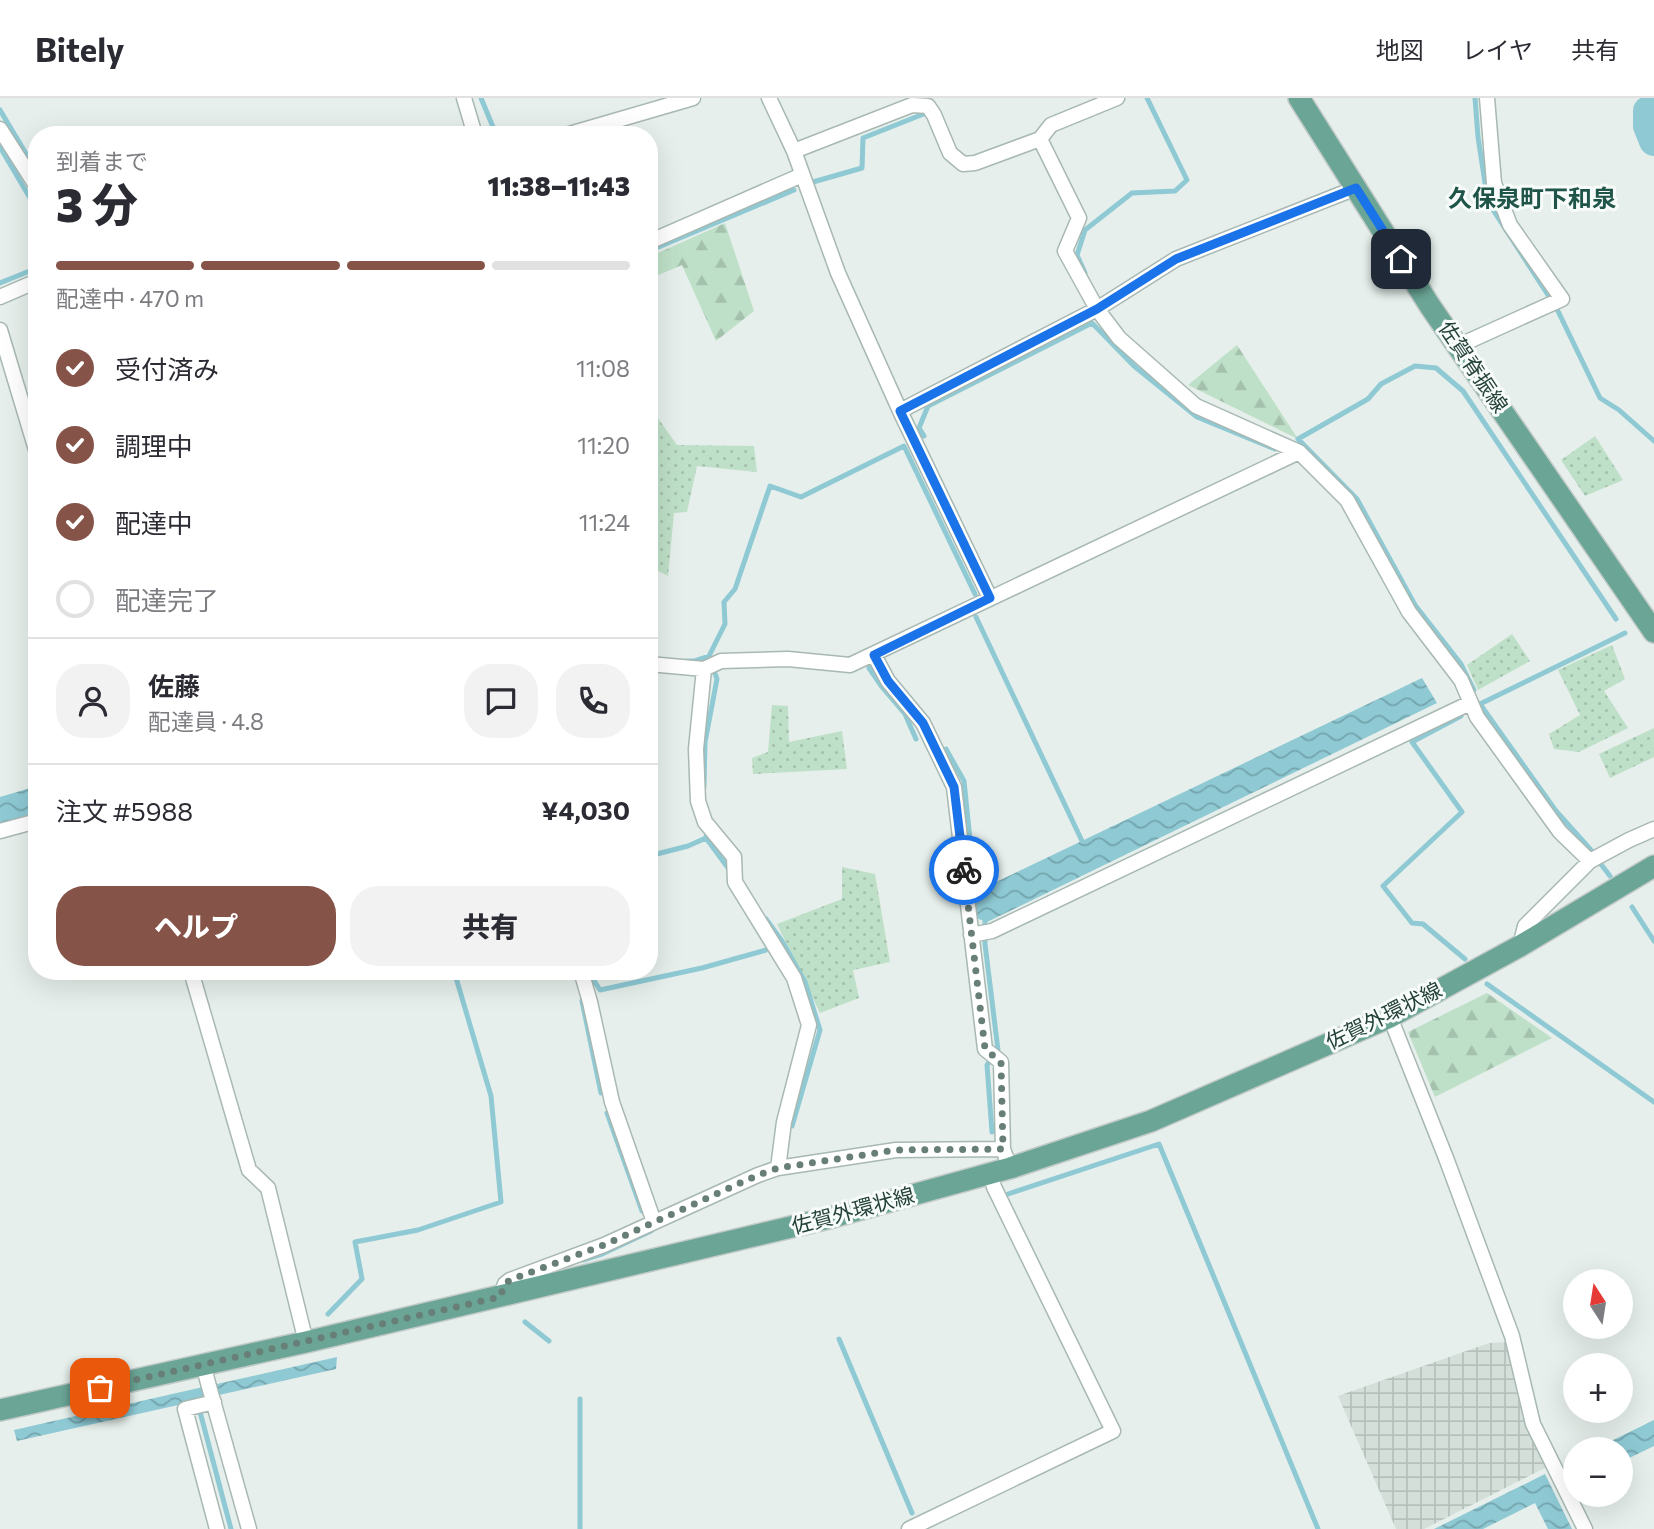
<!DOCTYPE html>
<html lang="ja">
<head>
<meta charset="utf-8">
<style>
  :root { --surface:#fff; --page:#f2f2f3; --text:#2b2b33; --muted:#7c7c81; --line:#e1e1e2; --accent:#855347 }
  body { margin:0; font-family:Commissioner,"Noto Sans JP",sans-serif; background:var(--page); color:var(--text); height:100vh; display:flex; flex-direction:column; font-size:26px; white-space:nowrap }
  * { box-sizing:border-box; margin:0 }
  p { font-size:23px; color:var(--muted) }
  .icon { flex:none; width:38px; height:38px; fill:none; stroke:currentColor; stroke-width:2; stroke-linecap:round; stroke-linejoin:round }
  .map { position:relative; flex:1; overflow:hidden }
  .panel { position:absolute; left:28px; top:28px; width:630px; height:854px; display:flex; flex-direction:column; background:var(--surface); border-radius:28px; box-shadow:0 7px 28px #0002 }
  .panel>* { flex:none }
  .needle { width:46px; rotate:348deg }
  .fabs { position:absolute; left:1563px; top:1171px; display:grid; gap:14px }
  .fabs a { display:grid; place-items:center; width:70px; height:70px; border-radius:50%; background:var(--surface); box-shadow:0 7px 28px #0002; font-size:35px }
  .pin { position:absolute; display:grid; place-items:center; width:60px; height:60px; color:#fff; margin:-30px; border-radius:14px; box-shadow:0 4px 10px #0006 }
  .courier { position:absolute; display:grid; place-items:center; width:70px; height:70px; margin:-35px; border:5px solid #1a73e8; border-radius:50%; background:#fff; color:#222; box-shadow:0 2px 9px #0007 }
  .summary em { font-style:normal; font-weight:800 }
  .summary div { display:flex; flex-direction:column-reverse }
  .summary { display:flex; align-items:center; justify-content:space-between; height:119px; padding:0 28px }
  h1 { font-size:46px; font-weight:800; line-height:52px }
  .bar { display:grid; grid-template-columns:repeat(4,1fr); gap:10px 7px; align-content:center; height:84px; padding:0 28px }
  .bar i { height:9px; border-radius:5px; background:var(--line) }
  .bar .current { background:var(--accent) }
  .bar p { grid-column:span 4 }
  .line { display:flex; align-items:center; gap:18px; padding:0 28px; border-top:2px solid var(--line) }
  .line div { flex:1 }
  .round { display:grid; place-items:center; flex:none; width:74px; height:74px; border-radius:28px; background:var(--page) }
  ol { padding:0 28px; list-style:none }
  li { display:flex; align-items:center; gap:21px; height:77px }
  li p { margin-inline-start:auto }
  li .icon { padding:7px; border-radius:50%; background:var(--accent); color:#fff; stroke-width:4 }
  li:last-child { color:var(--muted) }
  li i { width:38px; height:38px; border:4px solid var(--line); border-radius:50% }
  .cta { display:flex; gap:14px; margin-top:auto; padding:14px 28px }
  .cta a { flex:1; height:80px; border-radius:28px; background:var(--accent); color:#fff; font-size:28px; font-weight:800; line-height:80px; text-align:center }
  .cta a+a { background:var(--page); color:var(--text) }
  header { display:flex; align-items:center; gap:42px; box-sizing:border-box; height:98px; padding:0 35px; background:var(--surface); border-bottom:2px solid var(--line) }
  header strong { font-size:33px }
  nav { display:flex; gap:38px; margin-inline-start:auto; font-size:24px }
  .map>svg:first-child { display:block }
  .industrial { fill:url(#industrial-grid) }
  .green { fill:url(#green-dots) }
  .forest { fill:url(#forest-firs) }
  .water { fill:url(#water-waves) }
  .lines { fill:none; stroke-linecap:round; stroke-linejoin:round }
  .stream { stroke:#8ec9d4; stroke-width:5 }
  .river { stroke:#8ec9d4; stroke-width:30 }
  .street-casing { stroke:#a8b8b2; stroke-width:17 }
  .primary-casing { stroke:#c2cac8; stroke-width:24 }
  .street { stroke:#fff; stroke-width:14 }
  .primary { stroke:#6aa596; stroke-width:21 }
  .done { stroke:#687f78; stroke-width:7; stroke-dasharray:0 12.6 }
  .route { stroke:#1a73e8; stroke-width:9 }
  .labels { text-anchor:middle; stroke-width:6; stroke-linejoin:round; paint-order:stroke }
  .street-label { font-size:21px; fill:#24423a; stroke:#f7fbf9 }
  .quarter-label { font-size:24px; font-weight:bold; fill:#1f5548; stroke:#f7fbf9 }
</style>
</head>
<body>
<header>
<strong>Bitely</strong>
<nav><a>地図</a><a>レイヤ</a><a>共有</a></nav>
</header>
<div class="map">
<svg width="1654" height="1431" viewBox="0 0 1654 1431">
  <defs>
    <pattern id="industrial-grid" width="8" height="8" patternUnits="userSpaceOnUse" patternTransform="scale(1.75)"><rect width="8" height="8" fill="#d4dfda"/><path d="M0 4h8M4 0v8" fill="none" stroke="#b6c1bc"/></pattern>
    <pattern id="green-dots" width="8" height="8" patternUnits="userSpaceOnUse" patternTransform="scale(1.75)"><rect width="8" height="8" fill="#bfe0c8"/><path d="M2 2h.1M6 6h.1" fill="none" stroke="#a4c1ad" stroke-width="1.8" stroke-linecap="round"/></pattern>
    <pattern id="forest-firs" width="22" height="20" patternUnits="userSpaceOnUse" patternTransform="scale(1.75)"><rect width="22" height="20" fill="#bfe0c8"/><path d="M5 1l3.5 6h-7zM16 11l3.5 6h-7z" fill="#a4c1ad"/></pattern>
    <pattern id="water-waves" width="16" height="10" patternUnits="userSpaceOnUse" patternTransform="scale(1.75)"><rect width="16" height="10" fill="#8ec9d4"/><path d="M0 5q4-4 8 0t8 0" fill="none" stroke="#74a5ad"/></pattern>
  </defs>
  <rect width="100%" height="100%" fill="#e6efeb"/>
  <path class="industrial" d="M1505,1244l20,84 22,41 -123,62h-28l-58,-133 151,-53z"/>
  <path class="green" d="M655,316l22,31 77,1 3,26 -60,-6 -10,46 -13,1 -6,63 -19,-10v-149z
    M1595,338l28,44 -38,16 -24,-36z
    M1512,536l18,27 -52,29 -11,-25z
    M1612,547l13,34 -21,12 24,37 -49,24 -25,-3 -5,-15 31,-19 -22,-45z
    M772,607l16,1 1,36 53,-11 5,38 -94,5 -1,-16 16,-6z
    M1654,630v29l-44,21 -11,-24z
    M842,769l33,7 15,88 -37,8 6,28 -39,15 -43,-89 65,-25z"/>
  <path class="forest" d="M725,125l29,88 -38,30 -34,-76 -33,14v-22z
    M1237,247l61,94 -110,-54z
    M1487,895l65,45 -117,59 -27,-65z"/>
  <path class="water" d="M1422,580l15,25 -450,219 -11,-4 -3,-25z
    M37,688v30l-37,12v-31z
    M337,1259l-1,12 -117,26 -2,-11z
    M203,1289l2,12 -188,42 -3,-11z
    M1654,1322v26l-33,16 -1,-13h-25z
    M1545,1376l27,55h-24l-13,-26 -52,26h-49z"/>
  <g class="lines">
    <path class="stream" d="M481,0l12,29 7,8
      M1475,0l3,39 10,65 60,93
      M0,12l37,62
      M0,49l33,56 4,14
      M813,84l49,-14 1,-30 63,-25
      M649,153l145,-61
      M1085,175l-8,-18 8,-25 47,-37 43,-2 12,-11 -40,-82
      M0,185l37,-15
      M1556,209l44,91 19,12 35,31
      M924,338l-5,-8 9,-22 164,-83 42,43 63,51 78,32
      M976,519l106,224
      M687,563h7l15,-5
      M869,570l13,19 23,27 11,25
      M1474,592l-13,-26 -46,-59 -58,-106 -59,-60 70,-40 13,-15 34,-18 21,2 27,23 153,228
      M1461,618l-49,26 50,70 -79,74 29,37 11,1 42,35
      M946,651l18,32 10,98 4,16
      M704,689l1,-45 12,-63 -8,-23 16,-32 -1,-22 11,-13 35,-103 31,11 103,-51 71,148
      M707,732l-1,8 25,34
      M1591,752l-35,-39 -76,-107 145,-71
      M649,758l39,-10 18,-8
      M1600,765l10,13
      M1632,809l22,34
      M985,817v29l13,106 -11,15 5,67
      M766,821l16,22 23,41 15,48 -28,96
      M588,873l12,19 102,-22 64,-18
      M1487,886l167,118
      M582,903l19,92
      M607,1015l35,98
      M1008,1096l151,-50 159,385
      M583,1162l19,-6 49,-23
      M328,1216l34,-35 -7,-37 63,-12 83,-28 -10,-106 -37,-125
      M525,1224l24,19
      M839,1241l73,174
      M199,1310l32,121
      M580,1431v-130"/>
    <path class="river" d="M1654,10l-6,3v15l6,15"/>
    <defs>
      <path id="street" d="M464,0l11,37
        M769,0l25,53 44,122 62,138 90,187
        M0,31l37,58
        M566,37l127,-37
        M1040,41l39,79 -14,33 32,58 22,29 77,68 103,46
        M794,53l118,-46 16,1 6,9 16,38 13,11 12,-1 65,-24 11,-14 66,-27
        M649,144l153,-67
        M0,199l37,-16
        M0,232l37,123
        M1458,248l104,-47 -52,-74 -16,-42 -7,-85
        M900,313l197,-102 79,-50 180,-71
        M874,557l14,26 35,42 31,64 31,262 16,13 2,87 7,19
        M649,566l55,5 17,-8 67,-2 62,6 449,-213 48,48 62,112 52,68 16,37 83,115 30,29
        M704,571l-8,80 2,52 7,21 29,35 1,25 59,96 15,47 -25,97 -6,46
        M0,733l37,-10
        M971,837l21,-4 478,-228
        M1520,848l5,-20 65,-65 39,-21 25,-11
        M191,873l58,199 19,18 38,154
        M581,873l9,31 22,100 42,120
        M1390,919l56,141 66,178 21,88 52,105
        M500,1199l5,-13 5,-4 94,-35 154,-70 20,-7 118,-18 107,-1
        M203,1267l46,164
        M214,1304l-29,7 32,120
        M909,1431l204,-98 -119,-244 -3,-13"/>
      <path id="primary" d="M1299,0l131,208 224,326
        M0,1312l306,-68 527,-125 177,-49 141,-47 239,-104 130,-71 134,-80"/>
    </defs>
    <use href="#street" class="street-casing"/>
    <use href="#primary" class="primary-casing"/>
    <use href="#street" class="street"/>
    <use href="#primary" class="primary"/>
  </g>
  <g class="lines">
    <path class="done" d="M100,1290l400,-91 5,-13 5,-4 94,-35 154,-70 20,-7 118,-18 107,-1 -2,-87 -16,-13 -21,-179"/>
    <path class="route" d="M964,772l-10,-83 -31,-64 -35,-42 -14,-26 116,-57 -90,-187 197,-102 79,-50 180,-71 45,71"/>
  </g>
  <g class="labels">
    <g class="street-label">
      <text transform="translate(1473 269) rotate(56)" y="7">佐賀脊振線</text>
      <text transform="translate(1384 918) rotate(-26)" y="7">佐賀外環状線</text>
      <text transform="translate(853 1113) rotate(-15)" y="7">佐賀外環状線</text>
    </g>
    <g class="quarter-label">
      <text x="1532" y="109">久保泉町下和泉</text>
    </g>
  </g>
</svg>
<div class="fabs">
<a><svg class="needle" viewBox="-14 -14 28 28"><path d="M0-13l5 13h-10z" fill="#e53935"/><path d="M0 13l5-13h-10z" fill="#7c7c81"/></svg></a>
<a>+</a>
<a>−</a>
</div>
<div class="pin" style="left:100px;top:1290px;background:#ea580c"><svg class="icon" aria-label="bag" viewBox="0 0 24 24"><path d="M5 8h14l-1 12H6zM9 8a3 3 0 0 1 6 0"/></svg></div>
<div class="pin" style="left:1401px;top:161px;background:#1f2937"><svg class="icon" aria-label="home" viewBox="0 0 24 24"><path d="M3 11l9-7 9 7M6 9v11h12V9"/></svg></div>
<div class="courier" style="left:964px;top:772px"><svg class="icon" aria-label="bike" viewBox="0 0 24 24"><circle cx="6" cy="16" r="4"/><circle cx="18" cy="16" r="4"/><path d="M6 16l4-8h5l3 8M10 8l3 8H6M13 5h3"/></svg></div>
<section class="panel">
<div class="summary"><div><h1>3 分</h1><p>到着まで</p></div><em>11:38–11:43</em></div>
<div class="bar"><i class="current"></i><i class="current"></i><i class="current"></i><i></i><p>配達中 · 470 m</p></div>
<ol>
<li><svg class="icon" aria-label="check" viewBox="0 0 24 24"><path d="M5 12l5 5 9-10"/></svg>受付済み<p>11:08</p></li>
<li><svg class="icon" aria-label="check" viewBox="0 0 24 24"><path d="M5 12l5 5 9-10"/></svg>調理中<p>11:20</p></li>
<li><svg class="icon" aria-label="check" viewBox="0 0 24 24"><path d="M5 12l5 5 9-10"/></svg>配達中<p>11:24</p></li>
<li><i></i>配達完了</li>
</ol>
<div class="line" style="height:126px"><a class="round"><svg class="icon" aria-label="person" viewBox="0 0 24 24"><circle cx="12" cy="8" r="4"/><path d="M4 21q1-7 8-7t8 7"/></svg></a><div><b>佐藤</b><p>配達員 · 4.8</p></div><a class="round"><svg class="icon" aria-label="chat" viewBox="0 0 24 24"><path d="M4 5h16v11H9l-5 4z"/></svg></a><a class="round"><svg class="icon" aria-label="phone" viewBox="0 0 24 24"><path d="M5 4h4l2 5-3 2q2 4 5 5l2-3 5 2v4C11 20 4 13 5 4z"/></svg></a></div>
<div class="line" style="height:91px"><div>注文 #5988</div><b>¥4,030</b></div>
<div class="cta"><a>ヘルプ</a><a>共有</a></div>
</section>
</div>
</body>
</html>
